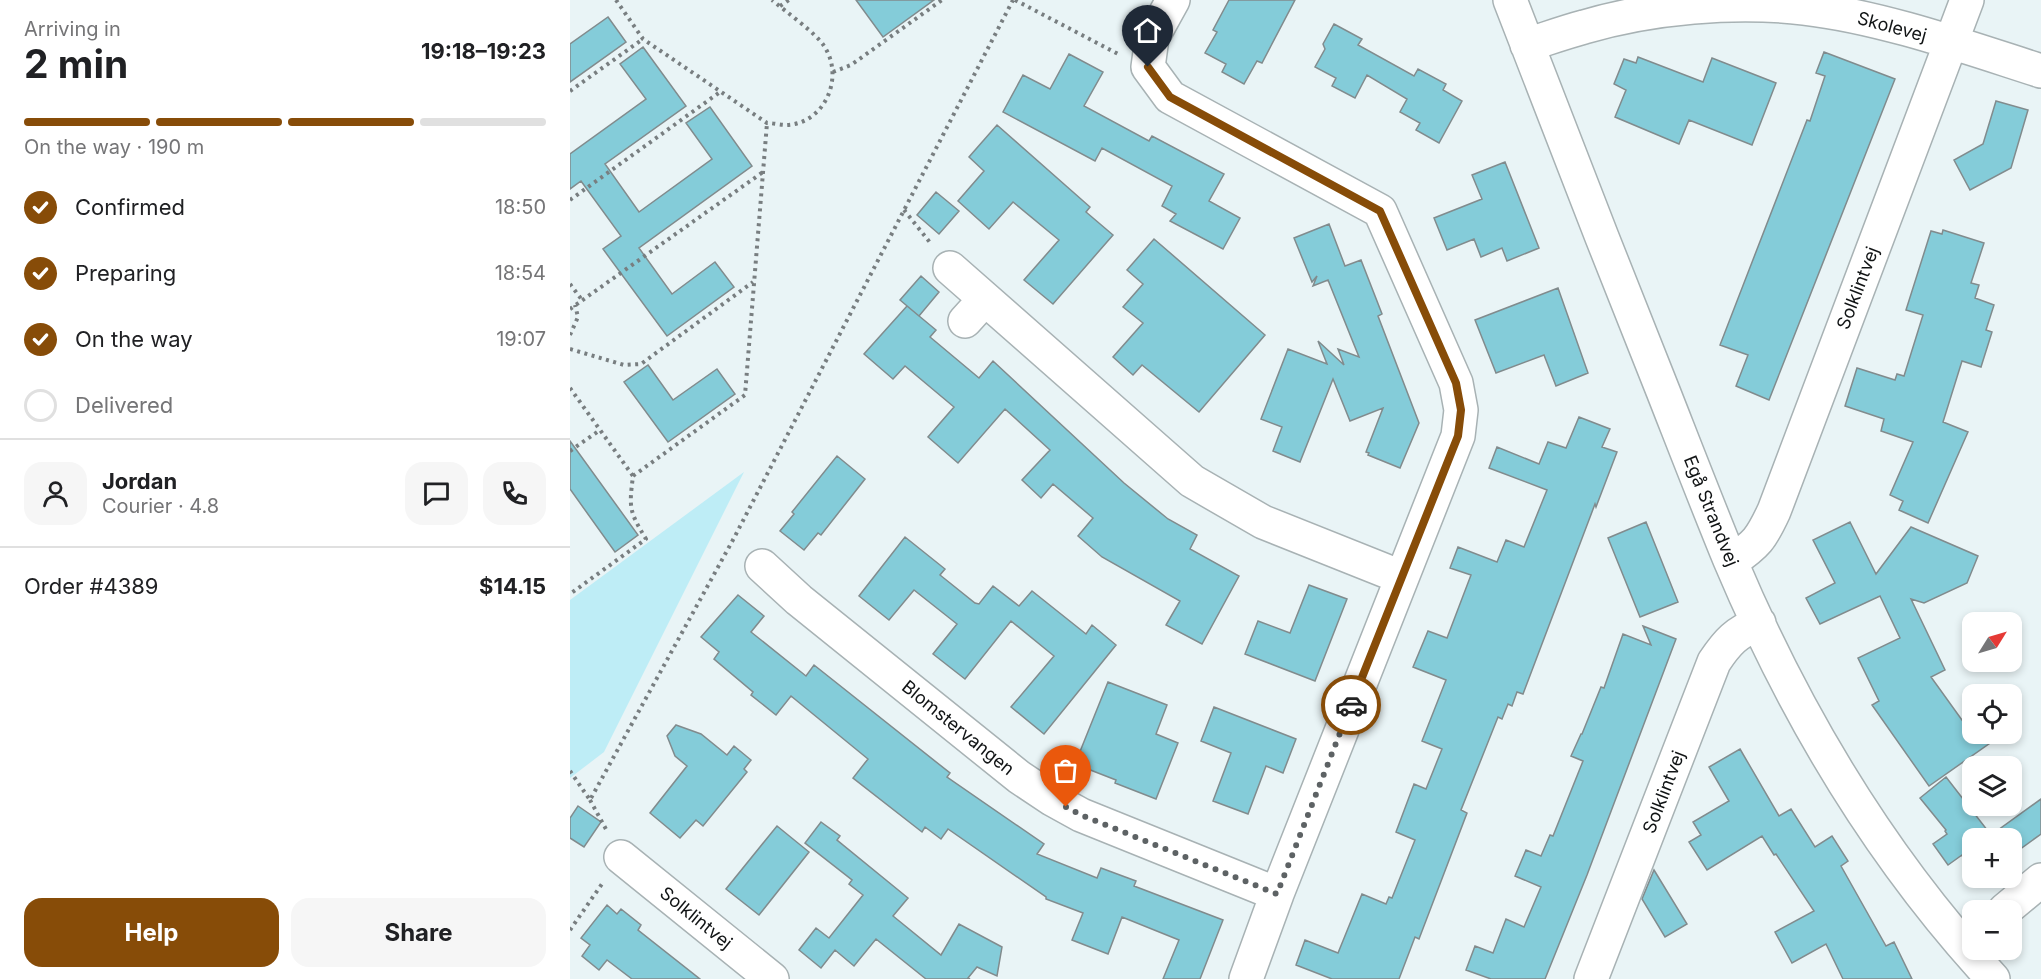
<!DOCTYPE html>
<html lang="en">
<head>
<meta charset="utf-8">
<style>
  :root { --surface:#fff; --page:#f6f6f6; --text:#202124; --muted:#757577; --line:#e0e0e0; --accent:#874c08 }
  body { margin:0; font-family:Inter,sans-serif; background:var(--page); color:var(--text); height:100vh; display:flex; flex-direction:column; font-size:22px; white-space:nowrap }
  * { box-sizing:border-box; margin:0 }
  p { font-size:20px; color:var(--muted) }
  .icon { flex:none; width:33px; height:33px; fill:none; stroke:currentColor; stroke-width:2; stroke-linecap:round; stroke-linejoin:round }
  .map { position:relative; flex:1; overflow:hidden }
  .drawer { display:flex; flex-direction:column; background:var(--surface); width:570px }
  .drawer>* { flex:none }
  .needle { width:39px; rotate:53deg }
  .fabs { position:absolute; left:1392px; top:612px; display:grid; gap:12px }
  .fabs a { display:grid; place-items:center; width:60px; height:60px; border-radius:12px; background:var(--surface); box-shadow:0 3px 9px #0003; font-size:30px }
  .pin { position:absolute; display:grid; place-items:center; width:51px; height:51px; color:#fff; margin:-62px -26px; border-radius:50% 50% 50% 0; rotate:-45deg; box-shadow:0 0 6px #0007 }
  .pin .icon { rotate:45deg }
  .courier { position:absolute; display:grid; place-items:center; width:60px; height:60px; margin:-30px; border:4px solid #874c08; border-radius:50%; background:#fff; color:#222; box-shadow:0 2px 8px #0007 }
  .summary em { font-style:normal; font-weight:700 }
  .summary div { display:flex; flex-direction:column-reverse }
  .summary { display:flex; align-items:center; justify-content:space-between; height:102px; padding:0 24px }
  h1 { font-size:39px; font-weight:700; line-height:45px }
  .bar { display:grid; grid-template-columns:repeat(4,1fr); gap:9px 6px; align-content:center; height:72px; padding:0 24px }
  .bar i { height:8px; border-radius:4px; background:var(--line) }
  .bar .on { background:var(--accent) }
  .bar p { grid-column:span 4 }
  .line { display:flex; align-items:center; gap:15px; padding:0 24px; border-top:2px solid var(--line) }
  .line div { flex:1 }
  .round { display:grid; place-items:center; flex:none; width:63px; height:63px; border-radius:18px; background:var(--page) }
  ol { padding:0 24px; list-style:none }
  li { display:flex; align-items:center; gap:18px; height:66px }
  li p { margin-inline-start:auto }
  li .icon { padding:6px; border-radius:50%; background:var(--accent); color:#fff; stroke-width:4 }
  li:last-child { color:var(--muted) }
  li i { width:33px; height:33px; border:3px solid var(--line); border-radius:50% }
  .cta { display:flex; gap:12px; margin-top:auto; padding:12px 24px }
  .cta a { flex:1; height:69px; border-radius:18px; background:var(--accent); color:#fff; font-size:24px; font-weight:700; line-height:69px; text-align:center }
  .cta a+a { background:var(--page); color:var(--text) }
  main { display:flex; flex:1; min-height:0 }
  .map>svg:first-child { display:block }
  .green { fill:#beedf6 }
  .building { fill:#84ccd9; stroke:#818b8d; stroke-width:1.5 }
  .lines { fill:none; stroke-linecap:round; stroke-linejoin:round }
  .minor-casing { stroke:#a8b2b4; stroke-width:36 }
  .path { stroke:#787e80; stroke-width:4; stroke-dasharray:3 4.5; stroke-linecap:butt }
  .minor { stroke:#fff; stroke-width:33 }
  .done { stroke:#5d6264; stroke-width:6; stroke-dasharray:0 10.8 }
  .route { stroke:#874c08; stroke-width:8 }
  .labels { text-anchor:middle; stroke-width:6; stroke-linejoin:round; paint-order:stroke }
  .street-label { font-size:18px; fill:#111415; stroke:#fff }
</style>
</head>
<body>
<main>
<section class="drawer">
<div class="summary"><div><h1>2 min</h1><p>Arriving in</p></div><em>19:18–19:23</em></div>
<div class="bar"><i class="on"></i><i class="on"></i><i class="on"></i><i></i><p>On the way · 190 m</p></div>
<ol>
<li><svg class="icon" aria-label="check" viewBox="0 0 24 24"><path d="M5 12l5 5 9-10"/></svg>Confirmed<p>18:50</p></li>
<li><svg class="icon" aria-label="check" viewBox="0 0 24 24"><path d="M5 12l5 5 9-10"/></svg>Preparing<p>18:54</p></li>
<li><svg class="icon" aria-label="check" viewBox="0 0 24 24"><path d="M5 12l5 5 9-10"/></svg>On the way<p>19:07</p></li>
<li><i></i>Delivered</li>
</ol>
<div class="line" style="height:108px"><a class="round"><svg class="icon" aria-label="person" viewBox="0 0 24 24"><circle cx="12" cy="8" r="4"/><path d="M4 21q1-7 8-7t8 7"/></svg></a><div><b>Jordan</b><p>Courier · 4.8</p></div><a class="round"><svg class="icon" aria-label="chat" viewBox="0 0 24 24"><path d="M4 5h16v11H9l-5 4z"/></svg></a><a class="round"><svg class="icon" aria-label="phone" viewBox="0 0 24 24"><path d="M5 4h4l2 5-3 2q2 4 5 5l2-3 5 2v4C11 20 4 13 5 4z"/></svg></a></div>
<div class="line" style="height:78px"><div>Order #4389</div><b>$14.15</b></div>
<div class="cta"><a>Help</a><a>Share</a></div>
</section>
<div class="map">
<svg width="1471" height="979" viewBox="0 0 1471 979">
  <rect width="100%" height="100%" fill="#e9f4f6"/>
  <path class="green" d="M174,472l-140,280 -34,26v-178z"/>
  <path class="building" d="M286,0h78l-51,37z
    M659,0h66l-33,63 -5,-2 -13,23 -22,-12 4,-8 -21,-11 12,-21 -4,-2z
    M38,17l18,25 -56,40v-38z
    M764,24l28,15 -4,6 56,31 4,-7 28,15 -3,6 19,11 -23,42 -23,-13 4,-7 -20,-11 7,-13 -40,-24 -12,23 -23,-12 4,-8 -21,-11 10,-18 -2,-5z
    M73,47l43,59 -81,58 34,48 73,-53 -26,-36 24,-16 42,59 -113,82 33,46 43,-32 19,25 -67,49 -64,-87 18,-13 -40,-55 -11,8v-35l76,-55 -26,-35z
    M1254,52l71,27 -126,321 -33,-14 12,-31 -28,-10 87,-225 3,1 15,-45 -9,-3z
    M499,54l34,18 -19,34 65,35 3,-5 72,38 -15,27 31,17 -17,31 -53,-28 6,-7 -14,-8 10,-20 -70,-38 -7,13 -92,-49 20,-37 27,14z
    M1068,57l65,25 9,-24 64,25 -24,62 -63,-25 -10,24 -64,-27 11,-27 -12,-6 10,-25 12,4z
    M1426,101l32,9 -17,58 -41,22 -16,-30 29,-16z
    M427,125l93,82 -4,5 27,23 -60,69 -29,-24 35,-40 -46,-38 -24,27 -31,-28 26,-30 -15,-14z
    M935,162l34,86 -32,13 -5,-13 -21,9 -7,-18 -27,11 -13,-32 48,-19 -10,-24z
    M366,192l23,19 -20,23 -22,-19z
    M759,224l16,42 16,-6 21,54 -4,2 41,107 -19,45 -32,-13 1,-2 -3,-1 17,-44 -33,13 -17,-42 -33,83 -27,-11 9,-24 -21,-8 27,-70 39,15 -9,-23 26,24 -6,-16 21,8 -31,-77 -15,6 4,-10 -5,6 -18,-44z
    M1373,230l41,13 -13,40 8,2 -4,13 19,7 -8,25 6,2 -11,35 -19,-6 -19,61 25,10 -40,91 -29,-13 4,-9 -13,-6 23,-53 -32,-11 3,-12 -39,-13 12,-38 38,12 2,-6 7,2 19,-61 -17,-5 25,-79 11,3z
    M584,239l111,96 -66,77 -57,-47 -9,10 -20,-18 30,-34 -20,-16 20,-23 -16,-14z
    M351,276l18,16 -20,24 -19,-16z
    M988,288l30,85 -32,13 -12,-31 -48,18 -21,-53z
    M337,306l29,24 -6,7 49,41 14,-17 131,122 44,36 29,16 -7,14 49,27 -37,68 -36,-19 14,-24 -78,-44 -24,-21 15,-18 -40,-34 -12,14 -19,-18 28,-30 -45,-41 -47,54 -30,-26 26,-30 -49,-41 -12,13 -29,-25z
    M78,365l25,35 44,-31 18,25 -67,48 -44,-60z
    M1009,417l31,12 -8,18 15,5 -21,55 -1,-3 -72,190 -6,-2 -5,14 -4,-2 -6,15 -4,-2 -37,93 6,3 -48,126 -4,-2 -16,42h-67l-36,-14 9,-25 33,13 24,-59 24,10 3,-7 3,1 23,-58 -19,-8 18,-48 12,5 16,-40 -20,-8 24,-61 -33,-13 15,-36 19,7 24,-63 -21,-7 8,-21 39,15 9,-22 18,7 23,-57 -58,-22 8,-21 42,17 9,-22 18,6z
    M0,441l68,94 -23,17 -45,-63z
    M267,456l28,23 -44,56 -3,-2 -14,17 -24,-19 14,-17 -2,-2z
    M1076,522l32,80 -38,15 -32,-79z
    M1280,522l26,52 35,-47 67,29 -11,27 -43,20 -13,-4 34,71 -14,7 41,57h31l-74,52 -57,-81 7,-4 -21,-43 42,-20 -20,-42 -60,28 -14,-26 29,-15 -22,-43z
    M335,537l40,32 -5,6 35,28 4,1 14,-18 26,20 13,-15 54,43 6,-9 24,20 -72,89 -33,-27 43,-51 -43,-35 -46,58 -32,-25 24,-30 -43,-34 -25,30 -30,-24z
    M739,585l38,14 -32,82 -70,-27 13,-33 32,12z
    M168,595l26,21 -13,16 55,44 8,-11 136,108 -3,4 97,67 -7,10 60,24 4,-10 35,13 -2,5 89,34 -23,59h-37l16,-39 -57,-23 -14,37 -36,-14 11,-27 -37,-14v-2l-98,-68 -7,10 -16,-12 -3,5 -69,-54 15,-19 -77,-63 -15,19 -25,-20 2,-3 -39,-33 5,-7 -18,-15z
    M1073,626l33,13 -89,236 -42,104h-54l-25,-9 9,-24 18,7 13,-34 18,8 17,-40 -26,-11 11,-26 15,6 9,-21 3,1 30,-75 -12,-5 10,-22h1l19,-47 3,1 19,-54 28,11z
    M538,682l59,23 -11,29 22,9 -22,56 -41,-16 1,-3 -41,-16z
    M644,707l82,32 -13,34 -17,-7 -18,48 -35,-13 18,-48 -30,-12z
    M106,725l25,9 26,21 7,-9 17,14 -7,9 3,3 -44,54 -7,-6 -16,18 -30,-25 37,-47 -12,-10 -8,-20z
    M1170,749l39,67 12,-7 24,38 17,-11 16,25 -7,5 45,80 8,-4 18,37h-69l-17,-35 -34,19 -17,-31 39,-21 -38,-57 -2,1 -12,-19 -55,34 -18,-28 12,-7 -8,-13 36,-21 -20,-34z
    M1376,777l45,58 50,-36v35l-29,21v-17h-40v32l-10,-15 -14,10 -15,-21 14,-10 -2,-3 1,-1 -26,-32z
    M8,806l23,16 -17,25 -14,-9v-20z
    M251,822l19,14 -3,4 71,58 -15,18 48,39 18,-31 43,23 -5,29 -20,-9 -9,11 2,1h-44l-50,-40 -22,27 -19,-16 -14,18 -22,-18 17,-22 13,10 34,-43 -14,-11 3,-4 -47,-37z
    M207,826l32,26 -50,63 -33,-26z
    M1084,870l33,54 -22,13 -23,-38z
    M37,905l10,9 4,-5 20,16 -3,5 62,49h-68l-25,-19 -8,10 -17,-14 8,-11 -9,-7z"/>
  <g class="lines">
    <defs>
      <path id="minor" d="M603,0l-21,38 -4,29 22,30 210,114 76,172 5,27 -3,26 -181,458 -31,85
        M940,0c50,131 101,261 153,391 22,56 44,113 67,169 64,152 151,298 263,419
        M957,45c19,-6 38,-13 57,-18 67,-20 151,-27 220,-19 78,9 162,39 237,63
        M380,268l242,213 71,41 138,55
        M395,321l20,-22
        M1161,562c26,-18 30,-23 43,-51l193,-511
        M192,566l37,34 220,177 33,22 29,16 196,79
        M51,857l151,122
        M1435,910l36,-30
        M1021,979l123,-317c14,-21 22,-29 45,-39"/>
    </defs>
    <use href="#minor" class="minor-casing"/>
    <path class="path" d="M46,0l27,39 124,84c6,0 13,2 19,2 39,-1 59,-48 38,-79 -7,-12 -39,-35 -52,-46
      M445,0l105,55
      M210,6l9,-6
      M263,72l18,-7 91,-65
      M0,91l73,-52
      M0,200l150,-108
      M334,210l28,35
      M0,284l12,16
      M0,309l193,-137
      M0,335l8,-18 -3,-12
      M0,349l54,16 17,-1 112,-82
      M0,388l63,88c-4,32 -4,35 13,63l-76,55
      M0,451l30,-21
      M63,476l112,-81 22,-272
      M0,771l20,29 144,-262 279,-538
      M20,800l17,31
      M0,930l34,-49"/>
    <use href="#minor" class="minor"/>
  </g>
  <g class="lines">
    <path class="done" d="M496,807l15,8 196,79 74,-189"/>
    <path class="route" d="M578,67l22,30 210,114 76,172 5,27 -3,26 -107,269"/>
  </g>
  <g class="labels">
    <g class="street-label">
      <text transform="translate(1322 27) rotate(15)" y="6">Skolevej</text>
      <text transform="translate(1288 288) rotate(-69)" y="6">Solklintvej</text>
      <text transform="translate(1141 511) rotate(68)" y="6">Egå Strandvej</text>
      <text transform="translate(388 728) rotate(39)" y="6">Blomstervangen</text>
      <text transform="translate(1094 792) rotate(-69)" y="6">Solklintvej</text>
      <text transform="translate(126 918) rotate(39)" y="6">Solklintvej</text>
    </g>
  </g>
</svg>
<div class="fabs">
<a><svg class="needle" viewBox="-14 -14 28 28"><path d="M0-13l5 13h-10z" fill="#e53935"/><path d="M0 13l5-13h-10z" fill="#757577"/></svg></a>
<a><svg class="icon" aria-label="locate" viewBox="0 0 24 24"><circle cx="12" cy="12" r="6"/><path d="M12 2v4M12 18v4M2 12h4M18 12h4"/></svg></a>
<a><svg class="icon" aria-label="layers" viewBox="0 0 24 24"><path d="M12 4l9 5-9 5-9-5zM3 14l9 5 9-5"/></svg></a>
<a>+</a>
<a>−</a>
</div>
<div class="pin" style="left:496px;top:807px;background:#ea580c"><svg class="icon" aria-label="bag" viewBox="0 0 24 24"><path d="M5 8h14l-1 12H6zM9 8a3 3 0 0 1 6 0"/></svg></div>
<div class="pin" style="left:578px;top:67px;background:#1f2937"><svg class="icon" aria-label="home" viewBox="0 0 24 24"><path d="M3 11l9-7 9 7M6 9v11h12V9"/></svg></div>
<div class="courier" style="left:781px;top:705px"><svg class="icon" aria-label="car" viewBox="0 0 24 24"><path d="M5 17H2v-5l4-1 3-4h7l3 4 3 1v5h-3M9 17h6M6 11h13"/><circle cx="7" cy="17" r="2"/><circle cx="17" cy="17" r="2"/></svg></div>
</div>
</main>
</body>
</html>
